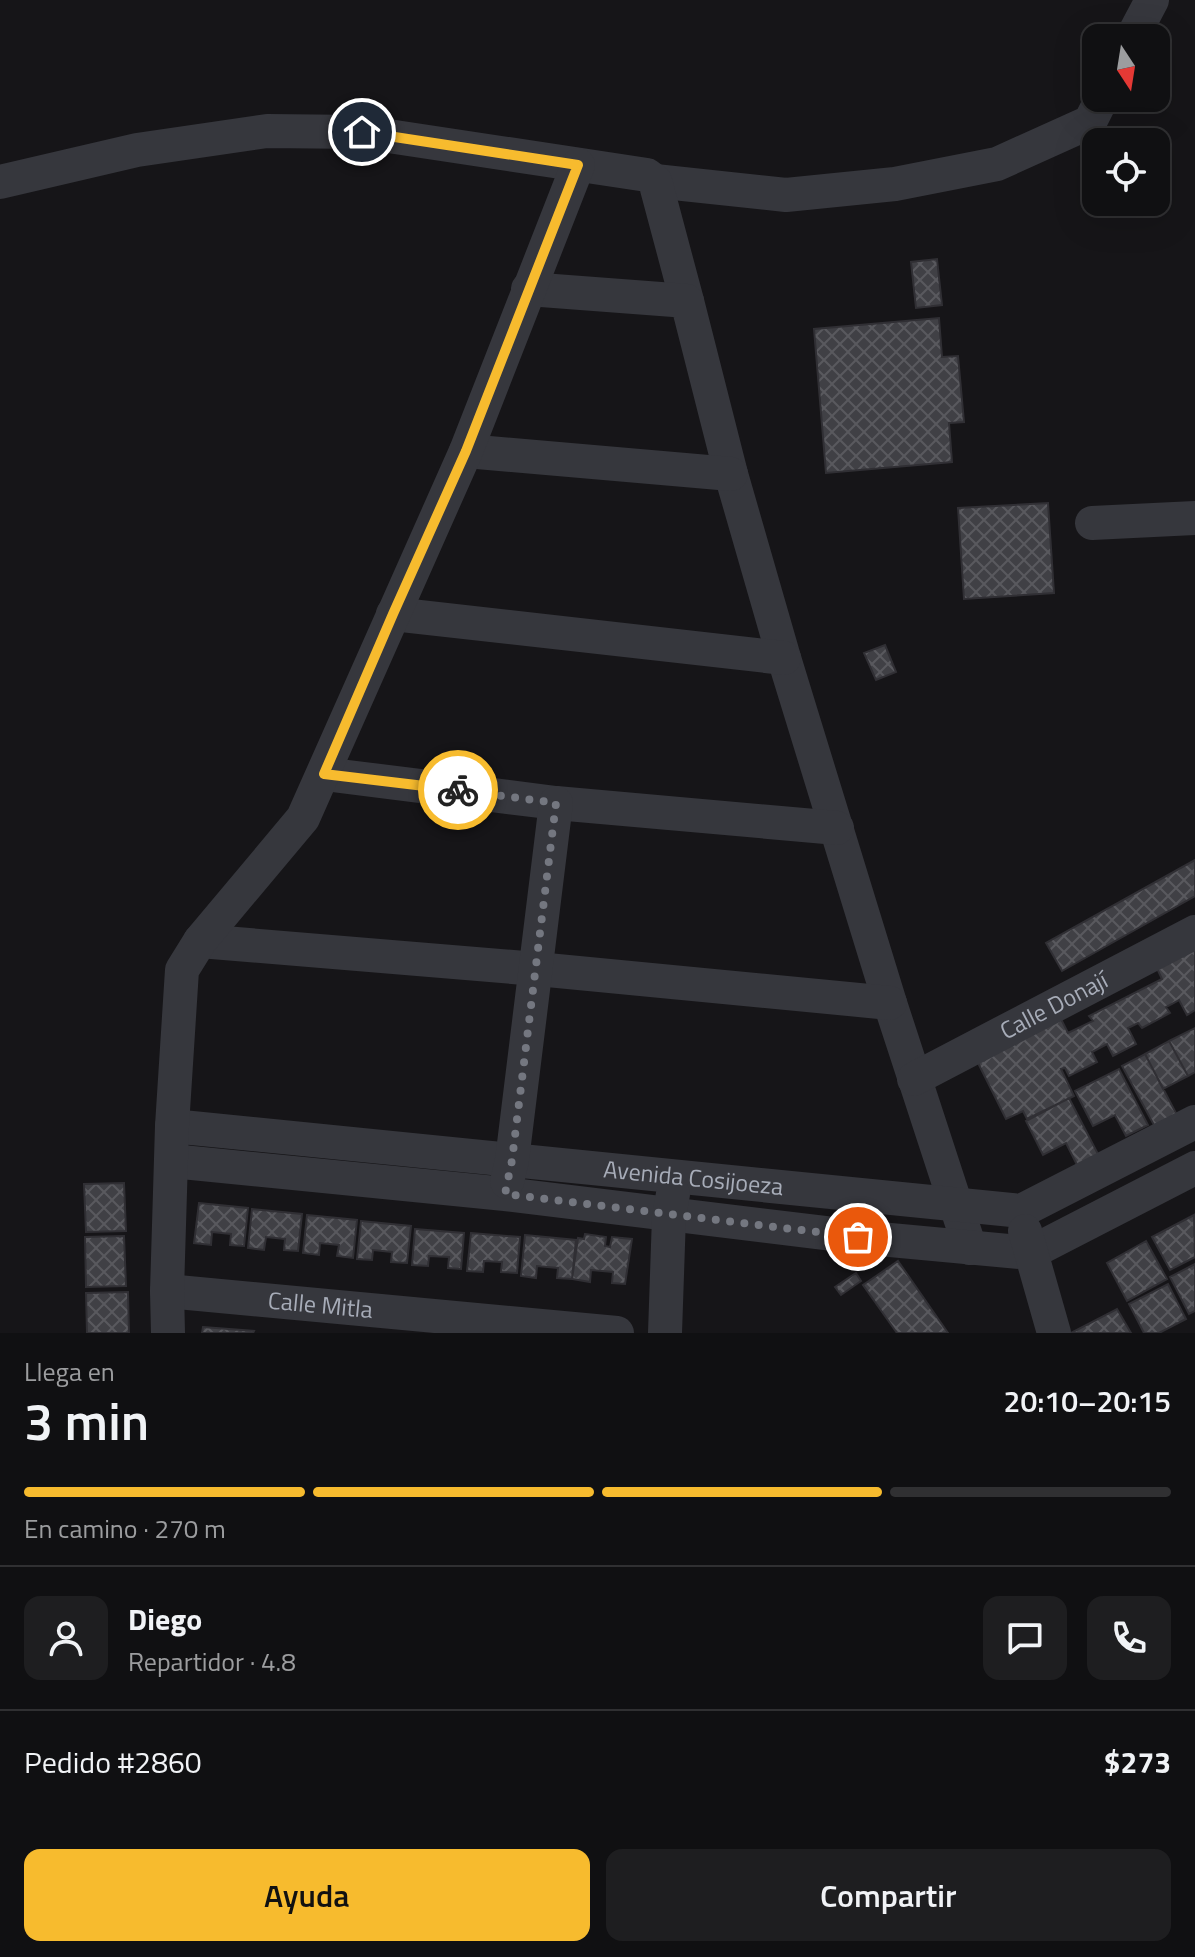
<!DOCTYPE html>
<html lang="es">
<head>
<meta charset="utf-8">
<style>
  :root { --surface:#101012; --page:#1e1e20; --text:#f1f3f6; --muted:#9c9d9f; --line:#303032; --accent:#f7bb2e }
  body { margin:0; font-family:"Titillium Web",sans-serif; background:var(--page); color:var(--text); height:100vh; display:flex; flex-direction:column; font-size:30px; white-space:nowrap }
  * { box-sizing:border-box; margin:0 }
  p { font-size:26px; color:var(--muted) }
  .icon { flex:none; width:44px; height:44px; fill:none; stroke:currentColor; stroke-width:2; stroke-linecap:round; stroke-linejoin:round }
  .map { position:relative; height:1333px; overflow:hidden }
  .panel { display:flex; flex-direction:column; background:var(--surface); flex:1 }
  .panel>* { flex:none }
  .needle { width:52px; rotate:168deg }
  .controls { position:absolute; left:1082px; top:24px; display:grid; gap:16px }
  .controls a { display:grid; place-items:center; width:88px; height:88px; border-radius:16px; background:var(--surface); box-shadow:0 8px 32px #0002,0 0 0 2px var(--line); font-size:40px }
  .pin { position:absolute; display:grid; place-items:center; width:68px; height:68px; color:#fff; margin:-34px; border:4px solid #fff; border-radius:50%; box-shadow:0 2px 8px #0007 }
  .courier { position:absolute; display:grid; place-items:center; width:80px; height:80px; margin:-40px; border:6px solid #f7bb2e; border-radius:50%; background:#fff; color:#222; box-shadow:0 2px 10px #0007 }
  .overview em { font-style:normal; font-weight:600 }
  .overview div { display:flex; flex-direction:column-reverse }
  .overview { display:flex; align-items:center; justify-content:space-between; height:136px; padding:0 24px }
  h1 { font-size:52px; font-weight:600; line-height:60px }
  .bar { display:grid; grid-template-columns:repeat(4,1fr); gap:12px 8px; align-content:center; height:96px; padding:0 24px }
  .bar i { height:10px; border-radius:6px; background:var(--line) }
  .bar .on { background:var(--accent) }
  .bar p { grid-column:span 4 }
  .line { display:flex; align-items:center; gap:20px; padding:0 24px; border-top:2px solid var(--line) }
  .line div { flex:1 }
  .round { display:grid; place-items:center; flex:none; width:84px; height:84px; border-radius:16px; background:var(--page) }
  .cta { display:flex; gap:16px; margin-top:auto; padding:16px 24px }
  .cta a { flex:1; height:92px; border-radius:16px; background:var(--accent); color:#111; font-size:32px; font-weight:600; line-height:92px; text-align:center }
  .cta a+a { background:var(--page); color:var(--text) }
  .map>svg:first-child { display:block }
  .building { fill:url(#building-cross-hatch); stroke:#302f34; stroke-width:2 }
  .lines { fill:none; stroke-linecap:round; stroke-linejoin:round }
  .minor { stroke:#36373d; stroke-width:34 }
  .done { stroke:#747780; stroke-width:8; stroke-dasharray:0 14.4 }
  .route { stroke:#f7bb2e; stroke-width:10 }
  .labels { text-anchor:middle; stroke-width:7; stroke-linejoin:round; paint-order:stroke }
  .street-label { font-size:24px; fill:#a7acb8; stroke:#111013 }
</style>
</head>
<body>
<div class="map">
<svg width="1195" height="1333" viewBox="0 0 1195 1333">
  <defs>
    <pattern id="building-cross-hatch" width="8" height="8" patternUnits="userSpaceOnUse" patternTransform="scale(2)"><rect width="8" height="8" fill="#404045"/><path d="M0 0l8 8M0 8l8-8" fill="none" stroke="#59595e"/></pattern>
  </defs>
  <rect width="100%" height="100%" fill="#161518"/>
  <path class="building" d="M937,259l5,46 -26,3 -5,-46z
    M939,318l3,39 16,-1 6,66 -15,1 3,39 -126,11 -12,-144z
    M1048,503l6,90 -90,6 -6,-91z
    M885,645l11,27 -20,8 -12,-27z
    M1195,860v36l-133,75 -16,-28z
    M1195,940v70l-8,5 -8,-15 -13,7 4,6 -28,15 -4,-5 -10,5 8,16 -23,12 -6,-12 -15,8 5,10 -28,14 -4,-8 -4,1 13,27 -47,23 -4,-8 -17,8 -32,-64 84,-42 10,20 25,-12 -4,-5 73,-37 -9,-19z
    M1195,1028v44l-7,4 -19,-35z
    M1169,1041l19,35 -25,13 -18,-35z
    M1145,1054l32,61 -22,12 -33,-61z
    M1119,1069l29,56 -22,11 -11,-21 -22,11 -18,-35z
    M1069,1098l30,58 -21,11 -12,-24 -23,12 -17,-34z
    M124,1183l2,48 -40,1 -2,-48z
    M199,1203l49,5 -4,38 -14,-1 1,-11 -19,-2 -1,13 -17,-2z
    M252,1209l50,5 -4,37 -14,-1 1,-11 -19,-2 -2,13 -16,-2z
    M307,1215l50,5 -4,38 -16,-2 2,-11 -19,-2 -1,12 -16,-2z
    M1194,1215l1,42 -25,13 -18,-33z
    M361,1221l50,5 -4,37 -16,-1 1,-10 -19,-2 -1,10 -15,-1z
    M415,1229l49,4 -3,36 -13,-1 1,-11 -20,-1 -1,10 -16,-1z
    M471,1233l49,4 -3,36 -16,-1 1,-10 -18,-1 -1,11 -16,-1z
    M585,1234l21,3 -1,9 5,1 2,-10 20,2 -7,45 -13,-1 1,-11 -22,-2 -1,12 -18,-3 6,-41 6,1z
    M525,1235l51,5 -4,39 -15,-1 1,-10 -21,-2 -1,12 -15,-2z
    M124,1236l2,50 -40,1 -1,-50z
    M1146,1241l21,38 -40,22 -20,-38z
    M898,1261l50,72h-51l-34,-48z
    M1195,1264v47l-6,3 -19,-37z
    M856,1273l5,8 -20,14 -6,-8z
    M1168,1284l18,35 -27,14h-15l-15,-29z
    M128,1292l1,41h-42l-1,-40z
    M1117,1309l14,24h-60z
    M203,1327l51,4 -1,2h-51z"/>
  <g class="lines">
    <g class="minor">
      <path d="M1132,38l20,-38"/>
      <path d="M655,181l131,14 109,-11 102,-20 93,-42 12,-24"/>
      <path d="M0,182l137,-32 130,-19 95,1 285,43 8,6 32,120"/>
      <path d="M528,289l159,12 44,173 53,184 106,345 80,245"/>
      <path d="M466,451l265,23"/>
      <path d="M1092,523l103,-5"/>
      <path d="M393,614l391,44"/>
      <path d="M324,774l232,29 281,25"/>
      <path d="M200,941l337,28 353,34"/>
      <path id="s1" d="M914,1079l281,-147"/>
      <path id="s2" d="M172,1126l849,85 174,-89"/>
      <path d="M172,1161l333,33 353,43 172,16 165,-85"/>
      <path d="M507,1182l5,-22 44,-357"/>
      <path d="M1025,1231l29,102"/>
      <path id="s3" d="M167,1291l450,42"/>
      <path d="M168,1333l-1,-42 5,-165 10,-156 18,-29 103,-123 163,-367 112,-286"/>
      <path d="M665,1333l4,-117 4,-22"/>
    </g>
  </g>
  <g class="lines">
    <path class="done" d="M458,790l98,13 -44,357 -7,34 353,43"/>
    <path class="route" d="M362,132l216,33 -112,286 -73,163 -69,160 134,16"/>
  </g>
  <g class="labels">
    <g class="street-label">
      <text dy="8" stroke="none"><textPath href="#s1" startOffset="158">Calle Donají</textPath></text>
      <text dy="8" stroke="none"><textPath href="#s2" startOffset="524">Avenida Cosijoeza</textPath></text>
      <text dy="8" stroke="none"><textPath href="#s3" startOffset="154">Calle Mitla</textPath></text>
    </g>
  </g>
</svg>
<div class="controls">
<a><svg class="needle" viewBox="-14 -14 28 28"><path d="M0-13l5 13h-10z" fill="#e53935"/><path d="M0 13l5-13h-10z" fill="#9c9d9f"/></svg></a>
<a><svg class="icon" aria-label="locate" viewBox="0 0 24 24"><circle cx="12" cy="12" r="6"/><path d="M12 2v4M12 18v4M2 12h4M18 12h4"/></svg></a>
</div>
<div class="pin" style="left:858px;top:1237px;background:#ea580c"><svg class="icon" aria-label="bag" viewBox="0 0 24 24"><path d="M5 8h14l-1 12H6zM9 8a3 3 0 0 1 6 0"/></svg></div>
<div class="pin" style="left:362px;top:132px;background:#1f2937"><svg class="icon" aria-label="home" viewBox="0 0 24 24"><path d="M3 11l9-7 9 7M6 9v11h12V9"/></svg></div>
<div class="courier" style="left:458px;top:790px"><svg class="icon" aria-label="bike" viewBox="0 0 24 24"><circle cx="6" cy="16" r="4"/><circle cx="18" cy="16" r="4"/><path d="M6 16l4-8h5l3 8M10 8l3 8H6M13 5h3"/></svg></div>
</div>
<section class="panel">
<div class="overview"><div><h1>3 min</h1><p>Llega en</p></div><em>20:10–20:15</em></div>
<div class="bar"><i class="on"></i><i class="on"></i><i class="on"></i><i></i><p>En camino · 270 m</p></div>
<div class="line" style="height:144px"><a class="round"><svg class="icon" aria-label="person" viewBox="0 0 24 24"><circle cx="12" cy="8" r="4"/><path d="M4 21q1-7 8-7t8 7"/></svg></a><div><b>Diego</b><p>Repartidor · 4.8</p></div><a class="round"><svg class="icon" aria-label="chat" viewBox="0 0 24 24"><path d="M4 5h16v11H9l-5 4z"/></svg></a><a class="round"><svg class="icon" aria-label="phone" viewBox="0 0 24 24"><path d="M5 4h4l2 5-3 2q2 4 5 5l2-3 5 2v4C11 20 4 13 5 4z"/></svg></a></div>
<div class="line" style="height:104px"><div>Pedido #2860</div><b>$273</b></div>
<div class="cta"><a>Ayuda</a><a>Compartir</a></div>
</section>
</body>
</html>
